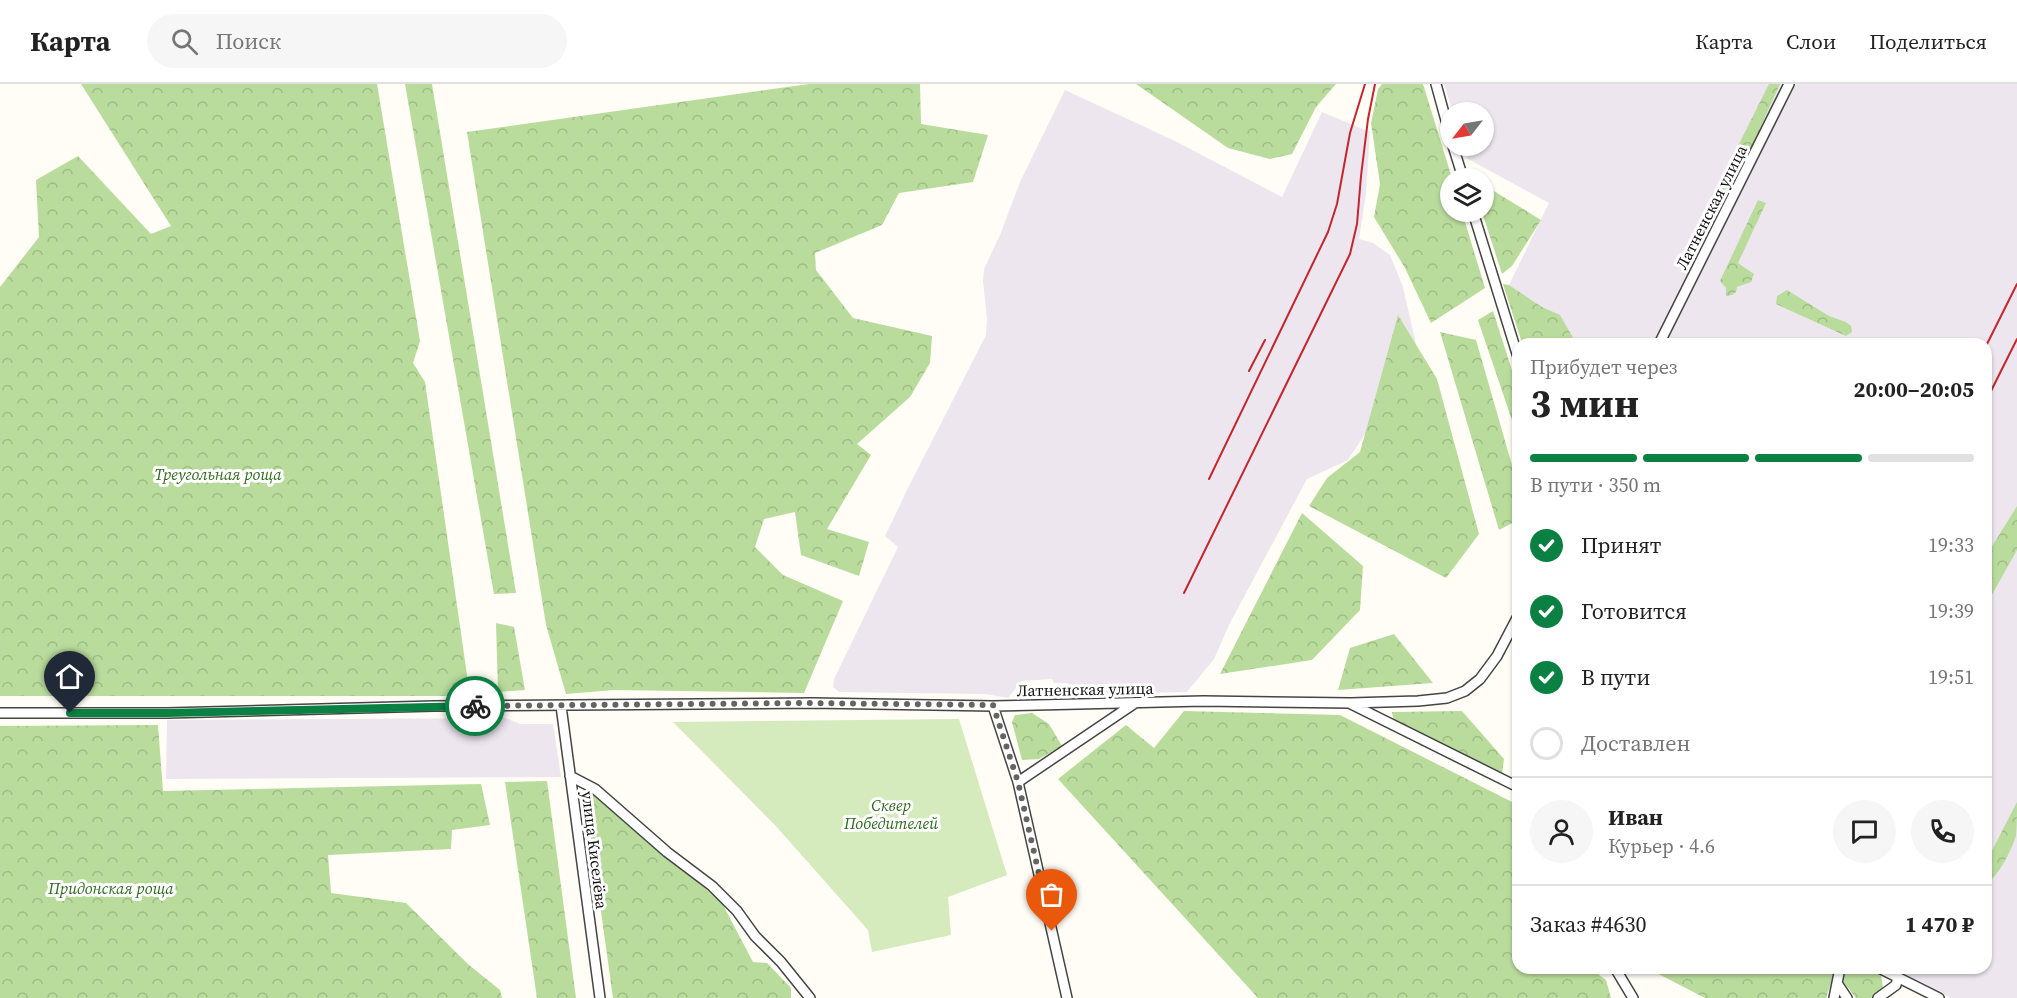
<!DOCTYPE html>
<html lang="ru">
<head>
<meta charset="utf-8">
<style>
  :root { --surface:#fff; --page:#f6f6f6; --text:#222; --muted:#767676; --line:#e0e0e0; --accent:#0b8043 }
  body { margin:0; font-family:"Source Serif 4",serif; background:var(--page); color:var(--text); height:100vh; display:flex; flex-direction:column; font-size:22px; white-space:nowrap }
  * { box-sizing:border-box; margin:0 }
  p { font-size:20px; color:var(--muted) }
  .icon { flex:none; width:33px; height:33px; fill:none; stroke:currentColor; stroke-width:2; stroke-linecap:round; stroke-linejoin:round }
  .map { position:relative; flex:1; overflow:hidden }
  .panel { position:absolute; left:1512px; top:254px; width:480px; height:636px; display:flex; flex-direction:column; background:var(--surface); border-radius:18px; box-shadow:0 2px 4px #0004 }
  .panel>* { flex:none }
  .needle { width:39px; rotate:239deg }
  .controls { position:absolute; left:1440px; top:18px; display:grid; gap:12px }
  .controls a { display:grid; place-items:center; width:54px; height:54px; border-radius:50%; background:var(--surface); box-shadow:0 2px 4px #0004; font-size:30px }
  .pin { position:absolute; display:grid; place-items:center; width:51px; height:51px; color:#fff; margin:-62px -26px; border-radius:50% 50% 50% 0; rotate:-45deg; box-shadow:0 0 6px #0007 }
  .pin .icon { rotate:45deg }
  .courier { position:absolute; display:grid; place-items:center; width:60px; height:60px; margin:-30px; border:4px solid #0b8043; border-radius:50%; background:#fff; color:#222; box-shadow:0 2px 8px #0007 }
  .head em { font-style:normal; font-weight:700 }
  .head div { display:flex; flex-direction:column-reverse }
  .head { display:flex; align-items:center; justify-content:space-between; height:102px; padding:0 18px }
  h1 { font-size:39px; font-weight:700; line-height:45px }
  .bar { display:grid; grid-template-columns:repeat(4,1fr); gap:9px 6px; align-content:center; height:72px; padding:0 18px }
  .bar i { height:8px; border-radius:4px; background:var(--line) }
  .bar .selected { background:var(--accent) }
  .bar p { grid-column:span 4 }
  .line { display:flex; align-items:center; gap:15px; padding:0 18px; border-top:2px solid var(--line) }
  .line div { flex:1 }
  .round { display:grid; place-items:center; flex:none; width:63px; height:63px; border-radius:32px; background:var(--page) }
  ol { padding:0 18px; list-style:none }
  li { display:flex; align-items:center; gap:18px; height:66px }
  li p { margin-inline-start:auto }
  li .icon { padding:6px; border-radius:50%; background:var(--accent); color:#fff; stroke-width:4 }
  li:last-child { color:var(--muted) }
  li i { width:33px; height:33px; border:3px solid var(--line); border-radius:50% }
  header { display:flex; align-items:center; gap:36px; box-sizing:border-box; height:84px; padding:0 30px; background:var(--surface); border-bottom:2px solid var(--line) }
  header strong { font-size:28px }
  nav { display:flex; gap:33px; margin-inline-start:auto; font-size:21px }
  .search { width:420px; height:54px; background:var(--page); display:flex; align-items:center; gap:15px; box-sizing:border-box; padding:0 21px; border-radius:33px; color:var(--muted); font-size:22px }
  .map>svg:first-child { display:block }
  .industrial { fill:#eee6ef }
  .forest { fill:url(#forest-crowns) }
  .park { fill:#d5ebbd }
  .lines { fill:none; stroke-linecap:round; stroke-linejoin:round }
  .minor-casing { stroke:#444; stroke-width:12 }
  .minor { stroke:#fff; stroke-width:9 }
  .rail { stroke:#c4262e; stroke-width:2 }
  .done { stroke:#646461; stroke-width:6; stroke-dasharray:0 10.8 }
  .route { stroke:#0b8043; stroke-width:8 }
  .labels { text-anchor:middle; stroke-width:6; stroke-linejoin:round; paint-order:stroke }
  .street-label { font-size:16px; fill:#111; stroke:#fff }
  .park-label { font-size:16px; font-style:italic; fill:#2f6b1f; stroke:#fff }
</style>
</head>
<body>
<header>
<strong>Карта</strong>
<div class="search"><svg class="icon" aria-label="search" viewBox="0 0 24 24"><circle cx="10" cy="10" r="6"/><path d="M15 15l6 6"/></svg>Поиск</div>
<nav><a>Карта</a><a>Слои</a><a>Поделиться</a></nav>
</header>
<div class="map">
<svg width="2017" height="914" viewBox="0 0 2017 914">
  <defs>
    <pattern id="forest-crowns" width="20" height="18" patternUnits="userSpaceOnUse" patternTransform="scale(1.5)"><rect width="20" height="18" fill="#b9dc9c"/><path d="M2 6a3 3 0 1 1 6 0M12 15a3 3 0 1 1 6 0" fill="none" stroke="#9ebc85"/></pattern>
  </defs>
  <rect width="100%" height="100%" fill="#fffdf5"/>
  <path class="industrial" d="M1444,0h573v914h-66l-59,-30h94v-624l-410,-1 -17,-28 -17,-8 -33,-22 40,-82 -81,-44 -4,-13h20v-34h-31z
    M1065,6l110,51 107,56 40,-85 48,20 -4,61 -7,46 14,4 17,12 13,32 15,66 -70,107 -41,19 -77,144 -16,36 -27,33 -104,2 -8,-8 -9,-3h-12l-2,-4 -31,2 -13,17 -23,-4 -146,-2 -6,-5 1,-8 64,-132 -13,-11 24,-50 77,-151 1,-16 -4,-38 1,-12 16,-34 20,-53z
    M506,634l14,6h33l8,53 -395,2 1,-59z"/>
  <path class="forest" d="M81,0h296l43,257 -7,22 12,19 45,314h-470v-409l39,-50 -3,-57 42,-24 73,78 20,-8z
    M405,0h27l84,509 -22,1z
    M809,0h111l1,40 67,11 -15,47 -74,11 -17,32 -67,28 1,17 37,48 79,18 -2,27 -20,34 -53,47 14,11 -44,74 42,13 -10,34 -58,-21 -6,-43 -31,7 -9,28 28,28 60,26 -39,92 -190,-3 -48,4 -20,-69 -79,-493z
    M1136,0h200l-20,23 -24,47 -22,5 -42,-11z
    M1382,0h41l29,94 -2,34h12l23,76 -54,35 -26,-55 -31,-51 6,-33 -9,-61 7,-34z
    M1769,0h11l-54,119 -13,9 11,-38z
    M1484,101l57,35 -29,46 -10,8 -20,-62z
    M1758,116l8,3 -28,60 16,11 -3,8 -14,5 -1,5 -4,3 -6,1v-8l-6,-7z
    M1503,200l6,1 33,22 18,8 16,28h-54z
    M1787,206l42,26 17,6 5,4 1,6 -6,4 -70,-32 1,-8z
    M1493,227l25,78v49l-40,-118z
    M1398,231l39,64 42,155 -33,44 -137,-72 18,-28 33,-26z
    M1440,248l36,8 42,146v34l-19,10z
    M2017,422v44l-28,50 -3,9v-53z
    M1302,429l61,53 -3,44 -48,50 -92,14z
    M496,539l18,4 11,63 -27,2z
    M1394,550l39,49 -95,7 12,-42z
    M1184,627l156,4 178,90v163h72l16,12 5,18h-353l-200,-219 68,-54 28,23z
    M1462,627l42,48 -2,15 -108,-51 -2,-11z
    M1032,629l17,11 13,22 -23,13 -17,1 -10,-38 3,-7z
    M158,641l5,66 318,-7 9,41 -38,5 -1,19 -123,6 3,38 75,10 63,62 31,25 2,8h-502v-272z
    M547,697l29,217h-39l-32,-216z
    M594,709l128,110 31,59 14,1 24,25v10h-178l-28,-202z
    M2017,718c0,10 0,24 -1,34 -5,15 -17,39 -30,49v-23z
    M1647,884h188v3l-9,27h-121z
    M1844,884h21l16,7 2,13 -12,10h-15l-14,-18z"/>
  <path class="park" d="M959,635l48,156 -59,22 3,38 -79,17 -4,-22 -94,-106 -101,-102z"/>
  <g class="lines">
    <defs>
      <path id="minor" d="M1436,0l14,51
        M1453,62l10,32
        M1473,128l45,145
        M1659,260l130,-260
        M1351,620l167,83
        M561,622l39,292
        M993,622l25,76 49,216
        M0,629h167l267,-7 378,-3 181,3 210,-5 148,2 67,-2 29,-3 18,-7 15,-12 17,-23 21,-40
        M570,692l25,13 72,63 45,34 25,25 18,25 26,26 29,36
        M1018,698l117,-79
        M1615,884l18,30
        M1879,884l60,30
        M1837,899l10,15
        M1834,914l6,-30
        M1878,914l18,-13 2,-8"/>
    </defs>
    <use href="#minor" class="minor-casing"/>
    <use href="#minor" class="minor"/>
    <path class="rail" d="M1986,262l31,-62
      M1249,287l16,-31
      M1986,317l31,-62
      M1209,395l119,-247 9,-28 13,-71 15,-49
      M1184,509l166,-339 7,-30 4,-48 7,-57 7,-35"/>
  </g>
  <g class="lines">
    <path class="done" d="M475,622l329,-3 189,2 25,77 34,149"/>
    <path class="route" d="M70,629h97l308,-7"/>
  </g>
  <g class="labels">
    <g class="street-label">
      <text transform="translate(1711 123) rotate(-63)" y="6">Латненская улица</text>
      <text transform="translate(1085 605) rotate(-1)" y="6">Латненская улица</text>
      <text transform="translate(595 766) rotate(83)" y="6">улица Киселёва</text>
    </g>
    <g class="park-label">
      <text x="218" y="396">Треугольная роща</text>
      <text x="891" y="727">Сквер<tspan x="891" dy="18">Победителей</tspan></text>
      <text x="111" y="810">Придонская роща</text>
    </g>
  </g>
</svg>
<div class="controls">
<a><svg class="needle" viewBox="-14 -14 28 28"><path d="M0-13l5 13h-10z" fill="#e53935"/><path d="M0 13l5-13h-10z" fill="#767676"/></svg></a>
<a><svg class="icon" aria-label="layers" viewBox="0 0 24 24"><path d="M12 4l9 5-9 5-9-5zM3 14l9 5 9-5"/></svg></a>
</div>
<div class="pin" style="left:1052px;top:847px;background:#ea580c"><svg class="icon" aria-label="bag" viewBox="0 0 24 24"><path d="M5 8h14l-1 12H6zM9 8a3 3 0 0 1 6 0"/></svg></div>
<div class="pin" style="left:70px;top:629px;background:#1f2937"><svg class="icon" aria-label="home" viewBox="0 0 24 24"><path d="M3 11l9-7 9 7M6 9v11h12V9"/></svg></div>
<div class="courier" style="left:475px;top:622px"><svg class="icon" aria-label="bike" viewBox="0 0 24 24"><circle cx="6" cy="16" r="4"/><circle cx="18" cy="16" r="4"/><path d="M6 16l4-8h5l3 8M10 8l3 8H6M13 5h3"/></svg></div>
<section class="panel">
<div class="head"><div><h1>3 мин</h1><p>Прибудет через</p></div><em>20:00–20:05</em></div>
<div class="bar"><i class="selected"></i><i class="selected"></i><i class="selected"></i><i></i><p>В пути · 350 m</p></div>
<ol>
<li><svg class="icon" aria-label="check" viewBox="0 0 24 24"><path d="M5 12l5 5 9-10"/></svg>Принят<p>19:33</p></li>
<li><svg class="icon" aria-label="check" viewBox="0 0 24 24"><path d="M5 12l5 5 9-10"/></svg>Готовится<p>19:39</p></li>
<li><svg class="icon" aria-label="check" viewBox="0 0 24 24"><path d="M5 12l5 5 9-10"/></svg>В пути<p>19:51</p></li>
<li><i></i>Доставлен</li>
</ol>
<div class="line" style="height:108px"><a class="round"><svg class="icon" aria-label="person" viewBox="0 0 24 24"><circle cx="12" cy="8" r="4"/><path d="M4 21q1-7 8-7t8 7"/></svg></a><div><b>Иван</b><p>Курьер · 4.6</p></div><a class="round"><svg class="icon" aria-label="chat" viewBox="0 0 24 24"><path d="M4 5h16v11H9l-5 4z"/></svg></a><a class="round"><svg class="icon" aria-label="phone" viewBox="0 0 24 24"><path d="M5 4h4l2 5-3 2q2 4 5 5l2-3 5 2v4C11 20 4 13 5 4z"/></svg></a></div>
<div class="line" style="height:78px"><div>Заказ #4630</div><b>1 470 ₽</b></div>
</section>
</div>
</body>
</html>
